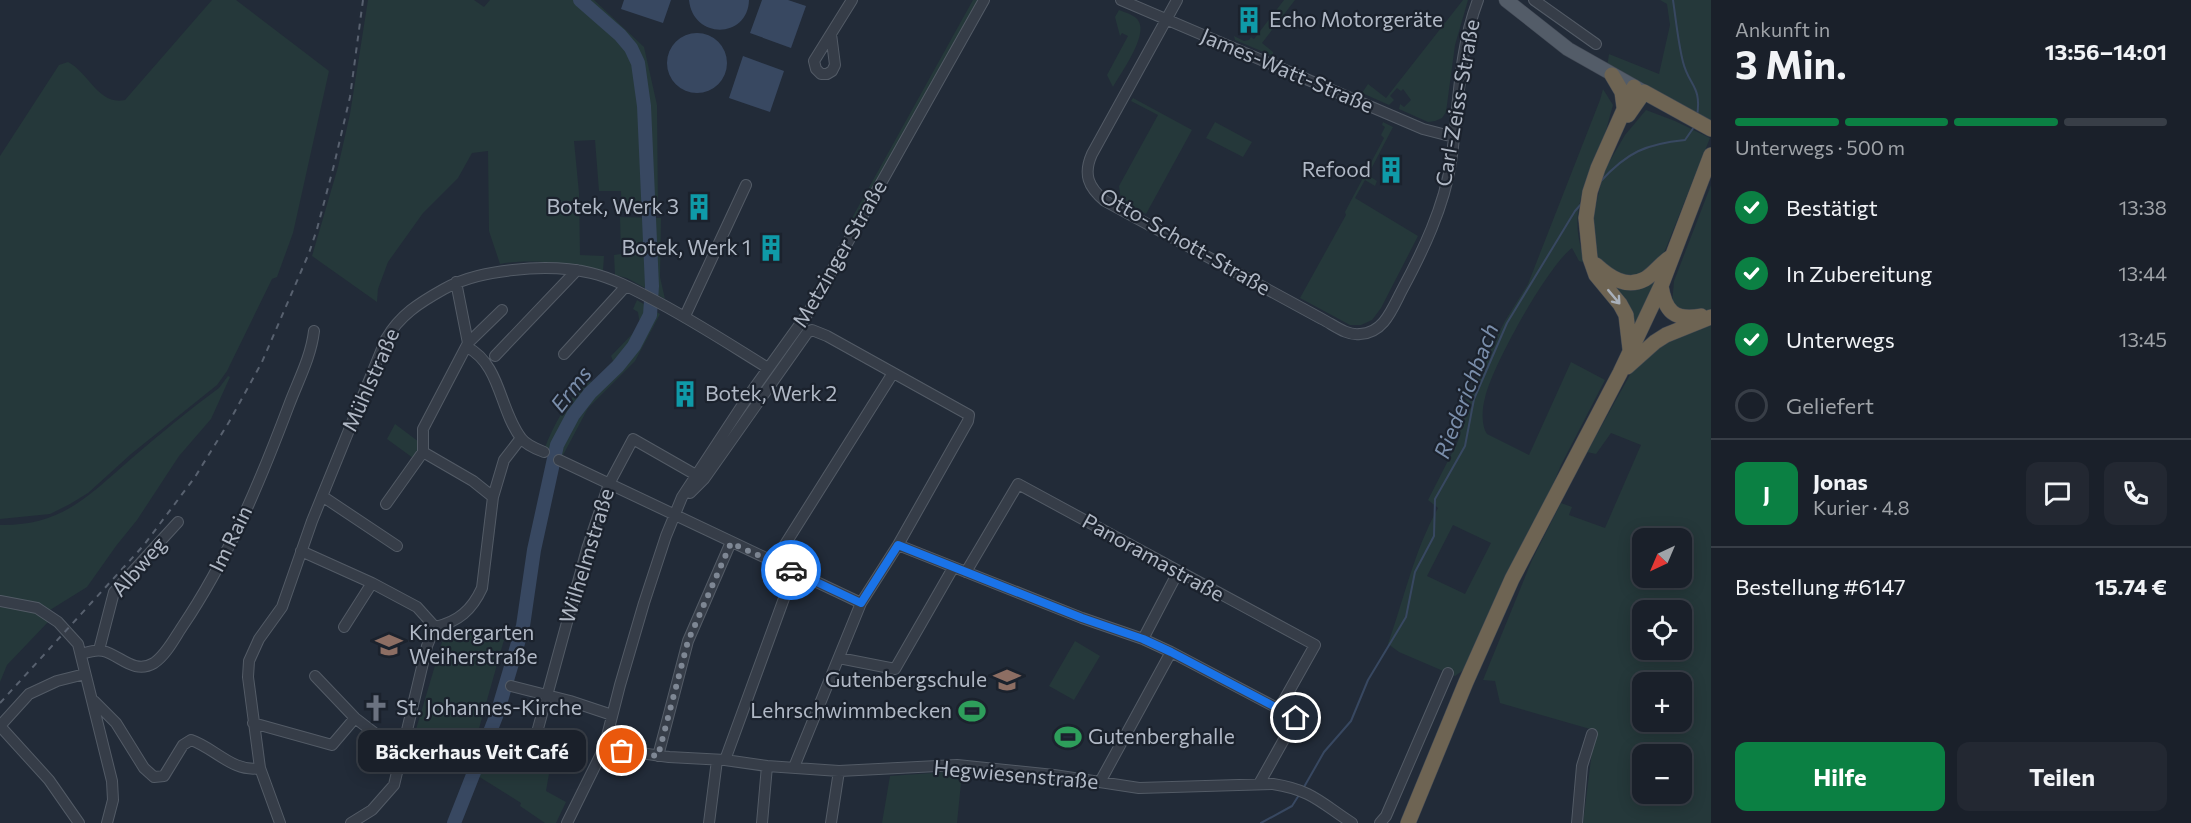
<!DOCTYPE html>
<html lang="de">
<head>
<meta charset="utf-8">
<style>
  :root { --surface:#1a202a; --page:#232832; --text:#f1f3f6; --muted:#9fa3a8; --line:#383e47; --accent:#0b8043 }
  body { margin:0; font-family:Commissioner,sans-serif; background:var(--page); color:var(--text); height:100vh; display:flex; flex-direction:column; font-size:22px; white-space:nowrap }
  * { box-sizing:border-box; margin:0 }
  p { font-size:20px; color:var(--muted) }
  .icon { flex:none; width:33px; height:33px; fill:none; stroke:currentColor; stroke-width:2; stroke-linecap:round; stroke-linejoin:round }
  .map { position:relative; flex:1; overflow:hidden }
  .sheet { display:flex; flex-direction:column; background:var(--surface); width:480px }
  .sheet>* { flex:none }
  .needle { width:39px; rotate:224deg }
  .tools { position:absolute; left:1632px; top:528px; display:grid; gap:12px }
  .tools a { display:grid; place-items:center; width:60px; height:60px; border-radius:12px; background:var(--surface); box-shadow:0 3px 15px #0003,0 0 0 2px var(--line); font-size:30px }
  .pin { position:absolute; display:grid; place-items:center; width:51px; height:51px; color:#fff; margin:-26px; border:3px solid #fff; border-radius:50%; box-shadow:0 2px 6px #0007 }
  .courier { position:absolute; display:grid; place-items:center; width:60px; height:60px; margin:-30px; border:4px solid #1a73e8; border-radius:50%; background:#fff; color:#222; box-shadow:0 2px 8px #0007 }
  .bubble { position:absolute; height:42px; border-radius:12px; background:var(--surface); box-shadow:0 3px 15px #0003,0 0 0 2px var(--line); font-size:20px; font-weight:700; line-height:42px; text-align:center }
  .head em { font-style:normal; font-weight:700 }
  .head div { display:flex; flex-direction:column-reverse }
  .head { display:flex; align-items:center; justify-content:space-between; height:102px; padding:0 24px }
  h1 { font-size:39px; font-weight:700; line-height:45px }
  .bar { display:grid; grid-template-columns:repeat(4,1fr); gap:9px 6px; align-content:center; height:72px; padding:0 24px }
  .bar i { height:8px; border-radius:4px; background:var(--line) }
  .bar .active { background:var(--accent) }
  .bar p { grid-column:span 4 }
  .line { display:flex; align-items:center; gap:15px; padding:0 24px; border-top:2px solid var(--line) }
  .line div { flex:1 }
  .round { display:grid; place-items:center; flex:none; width:63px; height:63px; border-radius:12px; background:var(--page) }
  ol { padding:0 24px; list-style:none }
  li { display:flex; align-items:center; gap:18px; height:66px }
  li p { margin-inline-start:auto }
  li .icon { padding:6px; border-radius:50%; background:var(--accent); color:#fff; stroke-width:4 }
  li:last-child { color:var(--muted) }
  li i { width:33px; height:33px; border:3px solid var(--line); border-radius:50% }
  .cta { display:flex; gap:12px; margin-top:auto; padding:12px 24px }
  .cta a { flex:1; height:69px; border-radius:12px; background:var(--accent); color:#fff; font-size:24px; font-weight:700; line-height:69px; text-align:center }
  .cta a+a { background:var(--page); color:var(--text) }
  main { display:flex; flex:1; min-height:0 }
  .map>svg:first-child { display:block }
  .green { fill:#25383a; fill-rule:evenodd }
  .water { fill:#384861 }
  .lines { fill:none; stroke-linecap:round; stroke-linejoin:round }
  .stream { stroke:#384861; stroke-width:2 }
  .river { stroke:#384861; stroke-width:14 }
  .minor-casing { stroke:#535b66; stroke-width:12 }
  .major-casing { stroke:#3f4652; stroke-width:15 }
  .highway-casing { stroke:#404853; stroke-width:16 }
  .minor { stroke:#363d48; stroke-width:10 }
  .major { stroke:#535c68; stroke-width:14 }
  .highway { stroke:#6e6453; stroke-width:15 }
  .rail { stroke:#58616f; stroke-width:2; stroke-dasharray:6 6; stroke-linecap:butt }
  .oneway { stroke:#a9b0ba }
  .done { stroke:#7e8794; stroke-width:6; stroke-dasharray:0 10.8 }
  .route { stroke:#1a73e8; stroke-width:8 }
  .labels { text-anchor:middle; stroke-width:4.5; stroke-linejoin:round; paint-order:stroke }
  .poi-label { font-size:21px; fill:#b0b8c5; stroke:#1b222d; text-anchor:start }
  .street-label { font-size:21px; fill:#b0b8c5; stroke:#1b222d }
  .water-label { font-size:22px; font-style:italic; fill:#7a8eab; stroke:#1b222d }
</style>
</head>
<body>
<main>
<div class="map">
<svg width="1711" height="823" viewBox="0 0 1711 823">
  <rect width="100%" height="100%" fill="#222b38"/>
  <path class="green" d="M212,0h24l93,71 -36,162 -16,44 -5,2 -45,92 -10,14 -86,69 -43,39 -18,11 -20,10 -50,5v-363l59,-91 9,-3c20,10 31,44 57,38z
    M368,0h106l10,7 6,-7h104l50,47 13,58 1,105 -36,2 -1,-21h-22l-4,-51 -21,1 5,52 1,62 24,1 -1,15c-35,-7 -67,-13 -103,-7l-11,-33 -1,-80 -16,2 -14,25 -35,35 -35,49 -10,27 -1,13 -65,-46 26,-89 12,-53z
    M973,0h5l-7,14 -120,214 -4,-1z
    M1284,0h11l-33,43 11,9v4l-38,-16 -1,-4 10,5 5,-1 2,-3 3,2z
    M1463,0h5l-13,45 -9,67 -4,6 -7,3 -7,1 -29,-13 1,-5 4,3 7,-7 -8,-11 -2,2 -4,-3 -7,8 4,4 -5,5 -27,-12 6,-9 18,14z
    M1660,0h51v120l-55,-26 -49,-27 2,-13 50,20 11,-49 -3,-21z
    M1119,10c7,3 17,5 20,12 8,15 -18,51 -26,65l-6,-12 21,-39 -6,-3 -2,3 -5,-19z
    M1603,89l10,16c-4,13 -7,28 -12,41 -18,45 -34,69 -15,117l-7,-2 -7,-13c-25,19 -80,118 -87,150 -3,10 -4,27 2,36l42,21 42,-93 34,18 -44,85 -13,32 -83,172 -10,7 -56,-24 -11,-8c16,-45 26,-93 50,-136l-10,-8 30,-59 9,-45 38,-75 23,-37 72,-184zM1453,525l38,18 -26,51 -38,-18z
    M1133,98l59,32 -46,84 -25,-14 -2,-14 39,-71 -27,-14z
    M1646,110l29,11 35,17 -48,120 -9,12 -31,9 -26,-22 -5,-32 13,-54 21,-36z
    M1215,122l37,20 -9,15 -37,-19z
    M1383,122l10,5 -25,48 9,6 -2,5 -10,-6 -10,18 63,38 -37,72 -9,12 -11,5h-11l-50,-27 46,-83 -1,-3 39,-74 -3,-3 4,-8 -3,-2z
    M1711,185v125l-27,2 -12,-8 2,-23z
    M620,217l41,1 -1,59 5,22 -38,-21 -12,-3 -1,-20 7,-1z
    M1660,272l-26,59 -28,-52z
    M637,300l23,14 -25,47 -47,47 -27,51 -17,-9c10,-27 24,-50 44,-71l4,4 21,-22 -2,-5 29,-30 -2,-14 -5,-3z
    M1711,324v499h-128l10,-80 -3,-14 -90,-26 -5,-22 -12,-1 49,-120 29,-57 11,4 -3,8 36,13 36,-83 -30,-12 -15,21 -9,-2 44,-79 27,-31zM1642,538h40v40h-40zM1642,610h40v40h-40zM1642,682h40v40h-40zM1642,754h40v40h-40z
    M228,376l2,1 -19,42 -32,37 -42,64 -21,26 -29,41 -37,23 -10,-5 -40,-6v-74c63,1 89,-30 132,-67 28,-24 57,-48 87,-70z
    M395,424l24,18 -2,10 -4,6 -26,-19z
    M0,606l36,7 13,8 -42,44 -7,17z
    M459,627l45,13 -30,106 11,6 9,-23 40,20 -3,10 19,9 -4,23 20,11 -10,21h-11l-25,-17 1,-3 -107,-67 28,-94z
    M1075,641l25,15 -26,44 -25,-14z
    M961,771l1,2 -5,50h-75l8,-47z"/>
  <path class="water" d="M624,0h47l-8,23 -42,-14z
    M689,0h60c-1,39 -56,40 -60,0z
    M762,0h26l18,6 -15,42 -41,-15z
    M667 63a30 30 0 1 1 60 0a30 30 0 1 1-60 0Z
    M743,56l41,15 -14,41 -41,-14z"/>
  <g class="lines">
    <path class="stream" d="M1673,0c3,20 5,42 10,62 6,24 19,24 14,54
      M1600,182c27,-30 46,-38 85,-42l9,-13
      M1304,787l20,-35 27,-31 17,-41 38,-63 9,-45 19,-36 1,-37 30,-53 9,-47 33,-76 68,-112 8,-9
      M1261,823l31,-17 7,-11"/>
    <path class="river" d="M454,823l43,-109 26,-88 11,-76 23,-105 16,-30 17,-22 28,-27 16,-20 16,-31 2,-29 -8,-180 -6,-43 -7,-15 -11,-13 -40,-35"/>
    <defs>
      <path id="minor" d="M1121,0l302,129 31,8
        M1177,0l-85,154c-9,20 -4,33 13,47l217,118c12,6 25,17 38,15 24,-1 32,-25 42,-44 21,-39 42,-83 49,-128 8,-54 7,-110 27,-162
        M1534,0l62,44
        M831,34l4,31 -3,6 -5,3h-6l-5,-5 -2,-8 38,-61
        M685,316l61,-131
        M468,343l34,-33
        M467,347c34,18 32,62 54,91 5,7 15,11 23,14
        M564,354l62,-68
        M495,356l82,-86
        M559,460l302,143
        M690,493l14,-14 103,-146 5,-3 15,6 142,79 -1,6 -70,124 -37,58 -67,164
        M322,496l75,50
        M493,497l11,-37 17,-22
        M386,504l37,-52
        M898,545l184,73 61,21 28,13 125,66 -37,66
        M301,551l71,32 45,24 18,20
        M774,562l119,-189
        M966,572l52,-88 297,161 -36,64
        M0,601l37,7 21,14 20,22 34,137 1,19 -6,23
        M344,627l28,-44
        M435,627c23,-5 37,-17 47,-39l11,-91 -20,-16 -50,-29v-23l45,-86 -12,-61
        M1143,639l35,-67
        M99,650l15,-58 64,-70
        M81,654c7,-2 15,-5 22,-3 17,4 31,24 51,12 12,-8 20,-24 28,-36 46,-68 78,-145 107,-222 9,-24 22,-48 25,-74
        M839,658l56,11 58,-101
        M315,676l40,42 47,36
        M511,686l59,15 42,14
        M94,701l22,22 28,45 10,9 10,-1 19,-31 8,-5c24,8 42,33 69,28
        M253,723l79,22 23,-27
        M0,726l49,54 30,43
        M0,726l29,-32 28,-13 28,-7
        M533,747l54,-198 22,-65 24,-45 63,36
        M604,748l65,9 56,3 42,6 72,5 118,-6 97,10 85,13 134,-4c39,6 48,19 79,39
        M658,756l30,-115 43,-99
        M725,760l69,-189
        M1100,782l71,-130
        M280,823l-20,-55 -12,-91 1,-16 10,-22 23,-32 30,-86 74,-182c14,-24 33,-36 58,-50 22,-12 44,-16 69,-19 26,-3 52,-3 78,3 21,5 40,15 59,25 41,21 79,46 118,70
        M351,823l21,-13 22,-25 33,-139 8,-19
        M567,823l37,-75 16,-63 24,-82 22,-67 16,-39 65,-99 61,-85 176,-313
        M709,823l8,-63
        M762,823l5,-57
        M831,823l8,-52
        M1380,823l6,-7 62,-143
        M1577,823l5,-57 10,-32"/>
      <path id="major" d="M1506,0l62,49 76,43"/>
      <path id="highway" d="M1612,75l10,17 2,15
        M1628,115l16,-23 67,37
        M1596,265c13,12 30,24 49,14 10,-6 16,-16 26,-22
        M1661,286c4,25 13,35 40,30
        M1630,349l-4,-34 -6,-11 -24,-29 -6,-17 -4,-40 4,-26 8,-24 36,-81
        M1627,367l28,-25 11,-7 45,-18
        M1408,823l58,-141 46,-103 108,-206 41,-87 50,-131"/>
    </defs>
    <use href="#minor" class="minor-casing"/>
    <use href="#major" class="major-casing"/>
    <use href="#highway" class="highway-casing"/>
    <use href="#minor" class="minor"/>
    <use href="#major" class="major"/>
    <use href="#highway" class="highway"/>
    <path class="rail" d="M0,703l144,-158 51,-68 34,-55 33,-60 47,-109 8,-24 17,-64 16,-68 13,-97"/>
  </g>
  <defs><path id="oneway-shaft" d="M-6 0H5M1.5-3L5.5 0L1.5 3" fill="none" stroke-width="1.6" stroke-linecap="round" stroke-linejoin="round" transform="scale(1.5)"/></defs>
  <use class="oneway" href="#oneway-shaft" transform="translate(1614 297) rotate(50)"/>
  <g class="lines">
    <path class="done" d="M622,751l36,5 30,-115 43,-98 60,27"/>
    <path class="route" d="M791,570l70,33 37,-58 184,73 61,21 28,13 125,66"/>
  </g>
  <defs>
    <symbol id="building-bare" viewBox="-9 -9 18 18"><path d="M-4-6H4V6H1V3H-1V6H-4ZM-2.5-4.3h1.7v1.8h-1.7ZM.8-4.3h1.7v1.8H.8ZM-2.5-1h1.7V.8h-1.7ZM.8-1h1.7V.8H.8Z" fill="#0f9aa8" stroke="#1b222d" stroke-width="2.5" paint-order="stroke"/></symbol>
    <symbol id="school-bare" viewBox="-9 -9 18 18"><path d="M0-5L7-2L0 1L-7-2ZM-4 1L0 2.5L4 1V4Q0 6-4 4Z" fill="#8d6e63" stroke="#1b222d" stroke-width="2.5" paint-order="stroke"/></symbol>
    <symbol id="church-bare" viewBox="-9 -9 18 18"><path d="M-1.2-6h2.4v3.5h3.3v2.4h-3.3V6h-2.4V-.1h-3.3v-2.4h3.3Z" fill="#6b7280" stroke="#1b222d" stroke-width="2.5" paint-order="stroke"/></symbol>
    <symbol id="stadium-bare" viewBox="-9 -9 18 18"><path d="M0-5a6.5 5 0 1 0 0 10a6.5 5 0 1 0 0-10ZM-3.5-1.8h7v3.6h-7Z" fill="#2e9e5b" stroke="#1b222d" stroke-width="2.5" paint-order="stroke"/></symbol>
  </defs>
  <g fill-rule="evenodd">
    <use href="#building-bare" x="1230" y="1" width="38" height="38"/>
    <use href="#building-bare" x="1372" y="151" width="38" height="38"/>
    <use href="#building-bare" x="680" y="188" width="38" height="38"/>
    <use href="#building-bare" x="752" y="229" width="38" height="38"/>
    <use href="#building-bare" x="666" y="375" width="38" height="38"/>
    <use href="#school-bare" x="370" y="626" width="38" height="38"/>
    <use href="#school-bare" x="988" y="661" width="38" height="38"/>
    <use href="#church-bare" x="357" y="689" width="38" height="38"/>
    <use href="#stadium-bare" x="953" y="692" width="38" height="38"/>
    <use href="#stadium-bare" x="1049" y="718" width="38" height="38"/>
  </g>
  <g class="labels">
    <g class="poi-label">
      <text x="1269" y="27">Echo Motorgeräte</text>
      <text x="1371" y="177" text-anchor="end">Refood</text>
      <text x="679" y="214" text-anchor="end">Botek, Werk 3</text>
      <text x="751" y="255" text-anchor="end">Botek, Werk 1</text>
      <text x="705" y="401">Botek, Werk 2</text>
      <text x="409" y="640">Kindergarten<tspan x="409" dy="24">Weiherstraße</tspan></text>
      <text x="987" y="687" text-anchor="end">Gutenbergschule</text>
      <text x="396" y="715">St. Johannes-Kirche</text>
      <text x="952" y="718" text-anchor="end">Lehrschwimmbecken</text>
      <text x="1088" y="744">Gutenberghalle</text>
    </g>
    <g class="street-label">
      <text transform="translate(1287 71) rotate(23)" y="7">James-Watt-Straße</text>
      <text transform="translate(1458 103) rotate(-80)" y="7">Carl-Zeiss-Straße</text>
      <text transform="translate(1185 242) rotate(30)" y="7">Otto-Schott-Straße</text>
      <text transform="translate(840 254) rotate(-60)" y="7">Metzinger Straße</text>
      <text transform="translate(371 380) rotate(-66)" y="7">Mühlstraße</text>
      <text transform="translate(231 539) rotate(-64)" y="7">Im Rain</text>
      <text transform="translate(587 556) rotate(-73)" y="7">Wilhelmstraße</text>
      <text transform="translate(1153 558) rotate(29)" y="7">Panoramastraße</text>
      <text transform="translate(139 567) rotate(-49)" y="7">Albweg</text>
      <text transform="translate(1016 775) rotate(5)" y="7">Hegwiesenstraße</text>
    </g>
    <g class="water-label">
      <text transform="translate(571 389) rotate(-52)" y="8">Erms</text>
      <text transform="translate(1466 391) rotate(-69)" y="8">Riederichbach</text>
    </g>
  </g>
</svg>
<div class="tools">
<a><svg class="needle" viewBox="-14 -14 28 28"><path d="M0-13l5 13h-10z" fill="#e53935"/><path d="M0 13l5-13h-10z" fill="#9fa3a8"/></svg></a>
<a><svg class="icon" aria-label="locate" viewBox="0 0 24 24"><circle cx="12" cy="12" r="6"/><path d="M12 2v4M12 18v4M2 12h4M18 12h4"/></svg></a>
<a>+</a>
<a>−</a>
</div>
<div class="pin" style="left:622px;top:751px;background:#ea580c"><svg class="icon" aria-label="bag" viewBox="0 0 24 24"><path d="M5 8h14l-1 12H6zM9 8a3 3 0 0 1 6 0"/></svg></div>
<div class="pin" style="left:1296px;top:718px;background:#1f2937"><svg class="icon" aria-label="home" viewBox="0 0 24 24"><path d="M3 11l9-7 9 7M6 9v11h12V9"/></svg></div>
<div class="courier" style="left:791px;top:570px"><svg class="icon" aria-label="car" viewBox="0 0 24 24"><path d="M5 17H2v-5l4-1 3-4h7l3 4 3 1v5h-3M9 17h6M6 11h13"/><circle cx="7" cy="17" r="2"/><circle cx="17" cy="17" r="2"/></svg></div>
<div class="bubble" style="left:358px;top:730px;width:228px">Bäckerhaus Veit Café</div>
</div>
<section class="sheet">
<div class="head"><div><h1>3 Min.</h1><p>Ankunft in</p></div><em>13:56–14:01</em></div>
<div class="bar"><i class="active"></i><i class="active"></i><i class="active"></i><i></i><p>Unterwegs · 500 m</p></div>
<ol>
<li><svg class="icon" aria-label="check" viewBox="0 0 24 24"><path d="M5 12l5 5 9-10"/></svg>Bestätigt<p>13:38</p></li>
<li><svg class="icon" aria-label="check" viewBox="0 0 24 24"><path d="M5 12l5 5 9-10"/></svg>In Zubereitung<p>13:44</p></li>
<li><svg class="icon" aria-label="check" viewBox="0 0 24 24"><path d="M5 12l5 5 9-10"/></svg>Unterwegs<p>13:45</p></li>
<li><i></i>Geliefert</li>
</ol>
<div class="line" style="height:108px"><b class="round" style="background:var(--accent);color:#fff">J</b><div><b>Jonas</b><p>Kurier · 4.8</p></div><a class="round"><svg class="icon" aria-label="chat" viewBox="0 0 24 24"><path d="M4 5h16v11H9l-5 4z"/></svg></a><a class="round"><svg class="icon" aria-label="phone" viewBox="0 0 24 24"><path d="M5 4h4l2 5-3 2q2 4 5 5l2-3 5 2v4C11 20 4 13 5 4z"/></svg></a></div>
<div class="line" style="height:78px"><div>Bestellung #6147</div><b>15.74 €</b></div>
<div class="cta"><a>Hilfe</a><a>Teilen</a></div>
</section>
</main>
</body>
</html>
